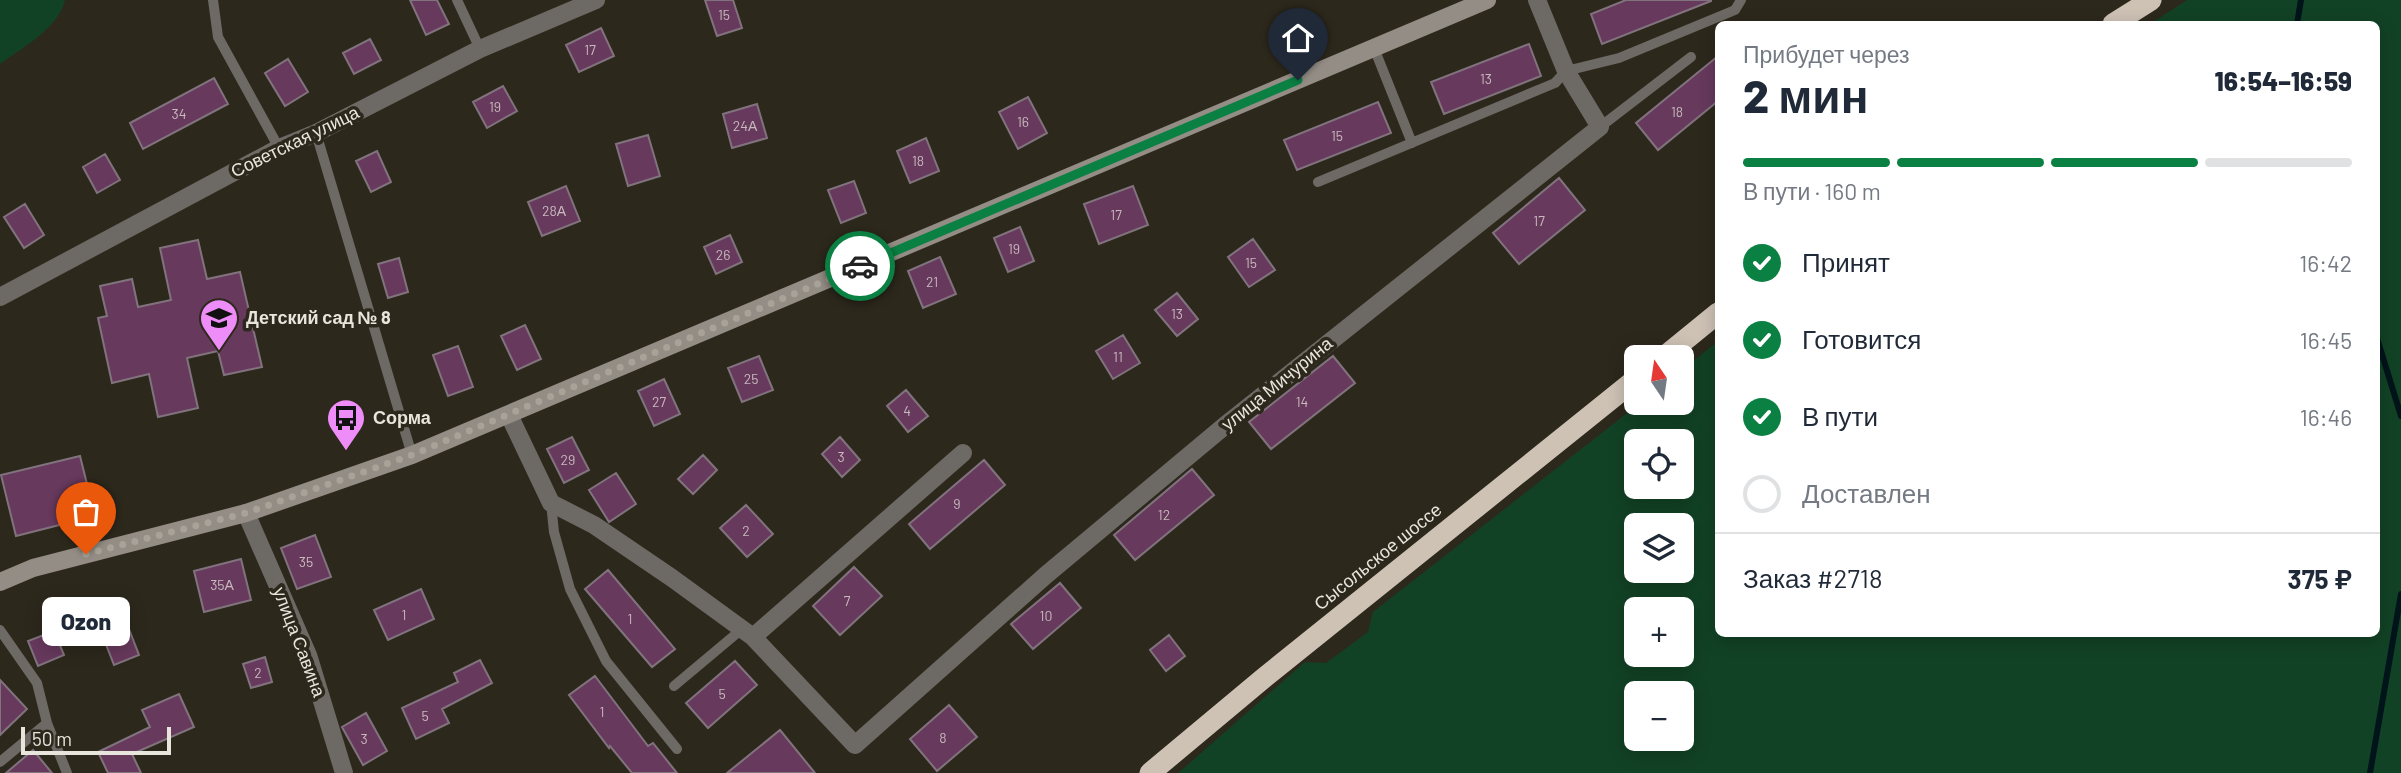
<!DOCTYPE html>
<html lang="ru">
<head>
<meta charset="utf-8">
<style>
  :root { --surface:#fff; --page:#f2f2f3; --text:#1f2937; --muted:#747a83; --line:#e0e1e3; --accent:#0b8043 }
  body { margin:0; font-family:Barlow,sans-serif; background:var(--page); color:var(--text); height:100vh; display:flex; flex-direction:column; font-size:26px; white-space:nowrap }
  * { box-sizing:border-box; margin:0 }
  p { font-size:23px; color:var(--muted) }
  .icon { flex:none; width:38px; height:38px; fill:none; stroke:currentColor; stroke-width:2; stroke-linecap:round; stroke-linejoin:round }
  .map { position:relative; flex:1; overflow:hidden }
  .side { position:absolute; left:1715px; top:21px; width:665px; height:616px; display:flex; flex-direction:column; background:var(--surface); border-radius:10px; box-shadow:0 4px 18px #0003 }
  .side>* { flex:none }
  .needle { width:46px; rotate:347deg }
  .fabs { position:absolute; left:1624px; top:345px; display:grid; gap:14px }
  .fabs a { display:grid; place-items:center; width:70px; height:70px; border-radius:10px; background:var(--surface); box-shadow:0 4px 18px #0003; font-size:35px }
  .scale { position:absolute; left:21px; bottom:18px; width:150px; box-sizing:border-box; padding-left:7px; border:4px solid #e8e5dd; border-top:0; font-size:19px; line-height:24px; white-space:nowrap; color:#e8e5dd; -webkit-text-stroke:5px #2d281c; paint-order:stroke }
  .pin { position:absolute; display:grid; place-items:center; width:60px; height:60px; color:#fff; margin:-72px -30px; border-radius:50% 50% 50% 0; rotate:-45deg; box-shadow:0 0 7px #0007 }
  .pin .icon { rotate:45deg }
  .courier { position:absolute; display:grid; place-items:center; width:70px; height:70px; margin:-35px; border:5px solid #0b8043; border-radius:50%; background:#fff; color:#222; box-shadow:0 2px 9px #0007 }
  .bubble { position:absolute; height:49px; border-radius:10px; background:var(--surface); box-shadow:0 4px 18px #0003; font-size:23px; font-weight:800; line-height:49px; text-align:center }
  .headline em { font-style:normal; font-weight:800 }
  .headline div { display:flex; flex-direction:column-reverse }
  .headline { display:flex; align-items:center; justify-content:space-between; height:119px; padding:0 28px }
  h1 { font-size:46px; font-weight:800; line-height:52px }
  .bar { display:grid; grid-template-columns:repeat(4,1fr); gap:10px 7px; align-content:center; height:84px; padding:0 28px }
  .bar i { height:9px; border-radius:5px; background:var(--line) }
  .bar .selected { background:var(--accent) }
  .bar p { grid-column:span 4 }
  .line { display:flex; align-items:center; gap:18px; padding:0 28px; border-top:2px solid var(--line) }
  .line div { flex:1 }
  ol { padding:0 28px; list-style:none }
  li { display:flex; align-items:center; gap:21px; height:77px }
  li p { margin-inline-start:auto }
  li .icon { padding:7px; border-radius:50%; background:var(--accent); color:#fff; stroke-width:4 }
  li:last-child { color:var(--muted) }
  li i { width:38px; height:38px; border:4px solid var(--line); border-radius:50% }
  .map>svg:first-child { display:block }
  .green { fill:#124225; fill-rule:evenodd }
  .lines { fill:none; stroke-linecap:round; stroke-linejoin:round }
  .stream { stroke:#00141a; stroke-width:6 }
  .building { fill:#67395d; stroke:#81737d; stroke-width:2 }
  .lane { stroke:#6d6964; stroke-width:10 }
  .street { stroke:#6d6964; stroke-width:18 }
  .secondary { stroke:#948d85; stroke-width:18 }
  .highway { stroke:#cec2b5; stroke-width:21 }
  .done { stroke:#a7a399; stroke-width:7; stroke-dasharray:0 12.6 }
  .route { stroke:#0b8043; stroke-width:9 }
  .labels { text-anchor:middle; stroke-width:7; stroke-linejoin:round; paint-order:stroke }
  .number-label { font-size:14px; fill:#c8babd }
  .street-label { font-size:18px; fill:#e8e5dd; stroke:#2d281c }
  .poi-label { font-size:18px; font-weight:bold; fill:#e8e5dd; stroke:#2d281c; text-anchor:start }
</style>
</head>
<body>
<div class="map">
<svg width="2401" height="773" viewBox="0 0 2401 773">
  <rect width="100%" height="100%" fill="#2d281c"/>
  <path class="green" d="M0,0h65c-7,29 -42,47 -65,64z
    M2187,0h214v773h-1223l127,-111 21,1 42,-31 5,-20 267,-209 42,-1v-32l36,-29v293h658v-610h-226zM1636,441h46v45h-46zM1636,525h46v45h-46zM1636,609h46v45h-46zM1636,693h46v45h-46z"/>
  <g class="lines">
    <path class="stream" d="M2297,24l4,-24
      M2376,335l25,81
      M2370,773l31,-179"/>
  </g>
  <path class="building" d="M410,0h27l12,24 -23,11z
    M705,0h28l9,28 -25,8z
    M1626,0h85v1l-109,43 -11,-30z
    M601,28l13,28 -35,16 -13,-27z
    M370,39l11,21 -27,14 -11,-21z
    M1529,44l12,32 -97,38 -13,-32z
    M1718,56v45l-60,49 -22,-27z
    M288,59l20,33 -23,14 -20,-33z
    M214,78l14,26 -85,45 -13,-26z
    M503,86l14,25 -30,17 -14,-26z
    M1028,97l19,36 -29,16 -19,-37z
    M1378,102l13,31 -94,37 -13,-30z
    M757,104l10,34 -35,10 -9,-34z
    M648,135l12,41 -32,10 -12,-42z
    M926,138l13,33 -29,12 -13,-32z
    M377,151l14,31 -20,10 -15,-31z
    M105,154l15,26 -23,13 -14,-26z
    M1559,178l26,32 -66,54 -26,-31z
    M854,181l12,32 -25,10 -13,-33z
    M566,186l14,35 -38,15 -14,-34z
    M1133,186l15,39 -49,19 -15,-40z
    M25,204l19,31 -20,13 -20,-31z
    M1020,227l14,34 -26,11 -14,-34z
    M730,235l12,27 -26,12 -12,-27z
    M1253,239l22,31 -26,17 -21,-30z
    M198,240l9,39 33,-7 22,95 -38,8 -6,-24 -31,7 11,50 -40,9 -9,-43 -37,9 -14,-65 9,-2 -7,-30 32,-7 6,28 33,-7 -11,-52z
    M940,257l16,37 -33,14 -15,-37z
    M399,258l9,34 -20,6 -10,-34z
    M1177,293l21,26 -21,17 -22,-26z
    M525,325l16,34 -24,11 -16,-34z
    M1123,335l17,28 -27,16 -17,-28z
    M458,346l15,41 -25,9 -15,-41z
    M759,356l14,34 -31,12 -14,-34z
    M1333,356l22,27 -84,66 -22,-27z
    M664,379l16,35 -26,12 -16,-35z
    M906,390l22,26 -20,16 -21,-26z
    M572,437l17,33 -25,13 -17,-34z
    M840,437l20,23 -18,17 -20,-23z
    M703,455l14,15 -24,24 -15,-15z
    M80,456l15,60 -79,20 -15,-61z
    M984,460l21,25 -75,64 -21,-25z
    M1192,469l22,26 -79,65 -21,-25z
    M616,473l20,31 -27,18 -20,-32z
    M746,505l27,29 -26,23 -27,-29z
    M315,535l16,42 -34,12 -16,-41z
    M241,559l10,41 -47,12 -10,-41z
    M854,567l28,29 -42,39 -27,-29z
    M608,570l67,79 -23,18 -67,-78z
    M1060,583l21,25 -48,41 -22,-25z
    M421,589l13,30 -46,21 -14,-30z
    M127,624l12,31 -25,10 -12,-31z
    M54,631l10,24 -26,11 -10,-25z
    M1169,635l16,21 -19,15 -16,-21z
    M265,657l7,25 -21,6 -8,-24z
    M480,660l12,23 -50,26 7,14 -33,16 -14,-31 56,-26 -4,-9z
    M735,661l22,24 -49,43 -22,-25z
    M595,676l53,70 5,-3 24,30h-45l-22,-27 -1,2 -40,-53z
    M0,680l27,29 -27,26z
    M179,694l15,33 -62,27 9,19h-33l-10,-21 52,-25 -8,-17z
    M949,705l28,32 -40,34 -27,-32z
    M366,713l21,38 -24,14 -21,-38z
    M780,730l35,43h-88z
    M33,750l19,23h-46z"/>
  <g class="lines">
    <path class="lane" d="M213,0l5,37 61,111
      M457,0l23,49
      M1374,48l38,95
      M1600,127l91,-70
      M316,133l96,322
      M1318,182l237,-99 11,-12 53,-13 116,-48 6,-10
      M551,503l3,29 16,57 36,72 71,88
      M0,630l37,53 10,40 -47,39
      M674,686l68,-57
      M47,723l20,50"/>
    <path class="street" d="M0,297l279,-149 37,-15 164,-84 116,-49
      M509,415l42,88 43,22 78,53 81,59 102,108 191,-170 182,-152 372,-296 -34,-56 -29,-71
      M246,513l62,142 36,118
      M753,637l210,-184"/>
    <path class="secondary" d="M0,582l33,-14 213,-55 166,-58 1075,-455"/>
    <path class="highway" d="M2113,24l38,-24
      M1664,357l54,-44
      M1150,773l115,-96 371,-298"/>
  </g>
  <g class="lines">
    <path class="done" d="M86,554l160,-41 166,-58 448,-189"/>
    <path class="route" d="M860,266l438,-186"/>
  </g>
  <defs>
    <symbol id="school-pin" viewBox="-11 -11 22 30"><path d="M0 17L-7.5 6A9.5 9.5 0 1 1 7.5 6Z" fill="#ee8cf8" stroke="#2d281c"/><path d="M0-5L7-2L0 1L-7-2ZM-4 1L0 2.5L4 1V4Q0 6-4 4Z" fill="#111"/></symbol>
    <symbol id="bus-pin" viewBox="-11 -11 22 30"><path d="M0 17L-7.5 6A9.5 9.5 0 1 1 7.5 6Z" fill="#ee8cf8" stroke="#2d281c"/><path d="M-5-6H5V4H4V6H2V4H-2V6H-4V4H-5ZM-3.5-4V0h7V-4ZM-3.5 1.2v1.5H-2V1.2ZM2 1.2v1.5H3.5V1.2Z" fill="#111"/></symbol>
  </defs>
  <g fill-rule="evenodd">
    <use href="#school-pin" x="197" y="296" width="44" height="60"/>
    <use href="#bus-pin" x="324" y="396" width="44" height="60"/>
  </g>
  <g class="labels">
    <g class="number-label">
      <text x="724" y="20">15</text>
      <text x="590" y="55">17</text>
      <text x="1486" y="84">13</text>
      <text x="495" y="112">19</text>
      <text x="1677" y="117">18</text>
      <text x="179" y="119">34</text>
      <text x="1023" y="127">16</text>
      <text x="745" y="131">24А</text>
      <text x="1337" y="141">15</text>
      <text x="918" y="166">18</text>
      <text x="554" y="216">28А</text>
      <text x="1116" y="220">17</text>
      <text x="1539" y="226">17</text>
      <text x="1014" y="254">19</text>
      <text x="723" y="260">26</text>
      <text x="1251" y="268">15</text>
      <text x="932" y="287">21</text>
      <text x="1177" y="319">13</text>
      <text x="1118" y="362">11</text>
      <text x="751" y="384">25</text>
      <text x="659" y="407">27</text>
      <text x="1302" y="407">14</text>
      <text x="907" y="416">4</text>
      <text x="841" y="462">3</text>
      <text x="568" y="465">29</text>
      <text x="957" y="509">9</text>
      <text x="1164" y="520">12</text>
      <text x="746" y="536">2</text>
      <text x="306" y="567">35</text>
      <text x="222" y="590">35А</text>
      <text x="847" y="606">7</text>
      <text x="404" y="620">1</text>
      <text x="1046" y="621">10</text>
      <text x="630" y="624">1</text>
      <text x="258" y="678">2</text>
      <text x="722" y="699">5</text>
      <text x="602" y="717">1</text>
      <text x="425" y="721">5</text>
      <text x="943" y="743">8</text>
      <text x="364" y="744">3</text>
    </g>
    <g class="street-label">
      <text transform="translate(295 142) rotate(-26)" y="6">Советская улица</text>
      <text transform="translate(1277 384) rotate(-39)" y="6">улица Мичурина</text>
      <text transform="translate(1378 557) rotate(-39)" y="6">Сысольское шоссе</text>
      <text transform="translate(299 642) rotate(69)" y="6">улица Савина</text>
    </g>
    <g class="poi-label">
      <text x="246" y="324">Детский сад № 8</text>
      <text x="373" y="424">Сорма</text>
    </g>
  </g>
</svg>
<div class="fabs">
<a><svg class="needle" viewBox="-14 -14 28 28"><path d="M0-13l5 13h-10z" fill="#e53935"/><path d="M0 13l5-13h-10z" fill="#747a83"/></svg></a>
<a><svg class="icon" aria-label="locate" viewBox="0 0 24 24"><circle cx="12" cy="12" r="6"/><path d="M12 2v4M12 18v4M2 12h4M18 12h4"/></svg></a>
<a><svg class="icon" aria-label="layers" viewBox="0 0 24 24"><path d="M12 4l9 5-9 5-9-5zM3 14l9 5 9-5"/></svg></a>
<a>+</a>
<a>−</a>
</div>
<div class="scale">50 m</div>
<div class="pin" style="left:86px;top:554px;background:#ea580c"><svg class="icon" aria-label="bag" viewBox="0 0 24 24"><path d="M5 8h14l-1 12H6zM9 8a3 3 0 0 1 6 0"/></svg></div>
<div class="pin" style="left:1298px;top:80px;background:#1f2937"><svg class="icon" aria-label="home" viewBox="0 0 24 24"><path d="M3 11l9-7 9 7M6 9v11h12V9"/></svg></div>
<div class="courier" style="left:860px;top:266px"><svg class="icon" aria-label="car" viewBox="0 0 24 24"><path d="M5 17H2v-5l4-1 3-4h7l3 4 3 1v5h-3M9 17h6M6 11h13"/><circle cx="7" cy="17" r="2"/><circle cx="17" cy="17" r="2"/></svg></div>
<div class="bubble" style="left:42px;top:597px;width:88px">Ozon</div>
<section class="side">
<div class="headline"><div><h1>2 мин</h1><p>Прибудет через</p></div><em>16:54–16:59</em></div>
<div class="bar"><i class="selected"></i><i class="selected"></i><i class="selected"></i><i></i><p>В пути · 160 m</p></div>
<ol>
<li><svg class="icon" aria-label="check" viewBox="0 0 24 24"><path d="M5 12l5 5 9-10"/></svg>Принят<p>16:42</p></li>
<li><svg class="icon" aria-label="check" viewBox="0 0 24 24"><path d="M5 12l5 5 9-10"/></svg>Готовится<p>16:45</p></li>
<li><svg class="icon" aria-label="check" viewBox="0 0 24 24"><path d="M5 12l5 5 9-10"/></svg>В пути<p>16:46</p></li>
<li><i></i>Доставлен</li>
</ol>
<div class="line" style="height:91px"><div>Заказ #2718</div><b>375 ₽</b></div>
</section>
</div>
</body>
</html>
